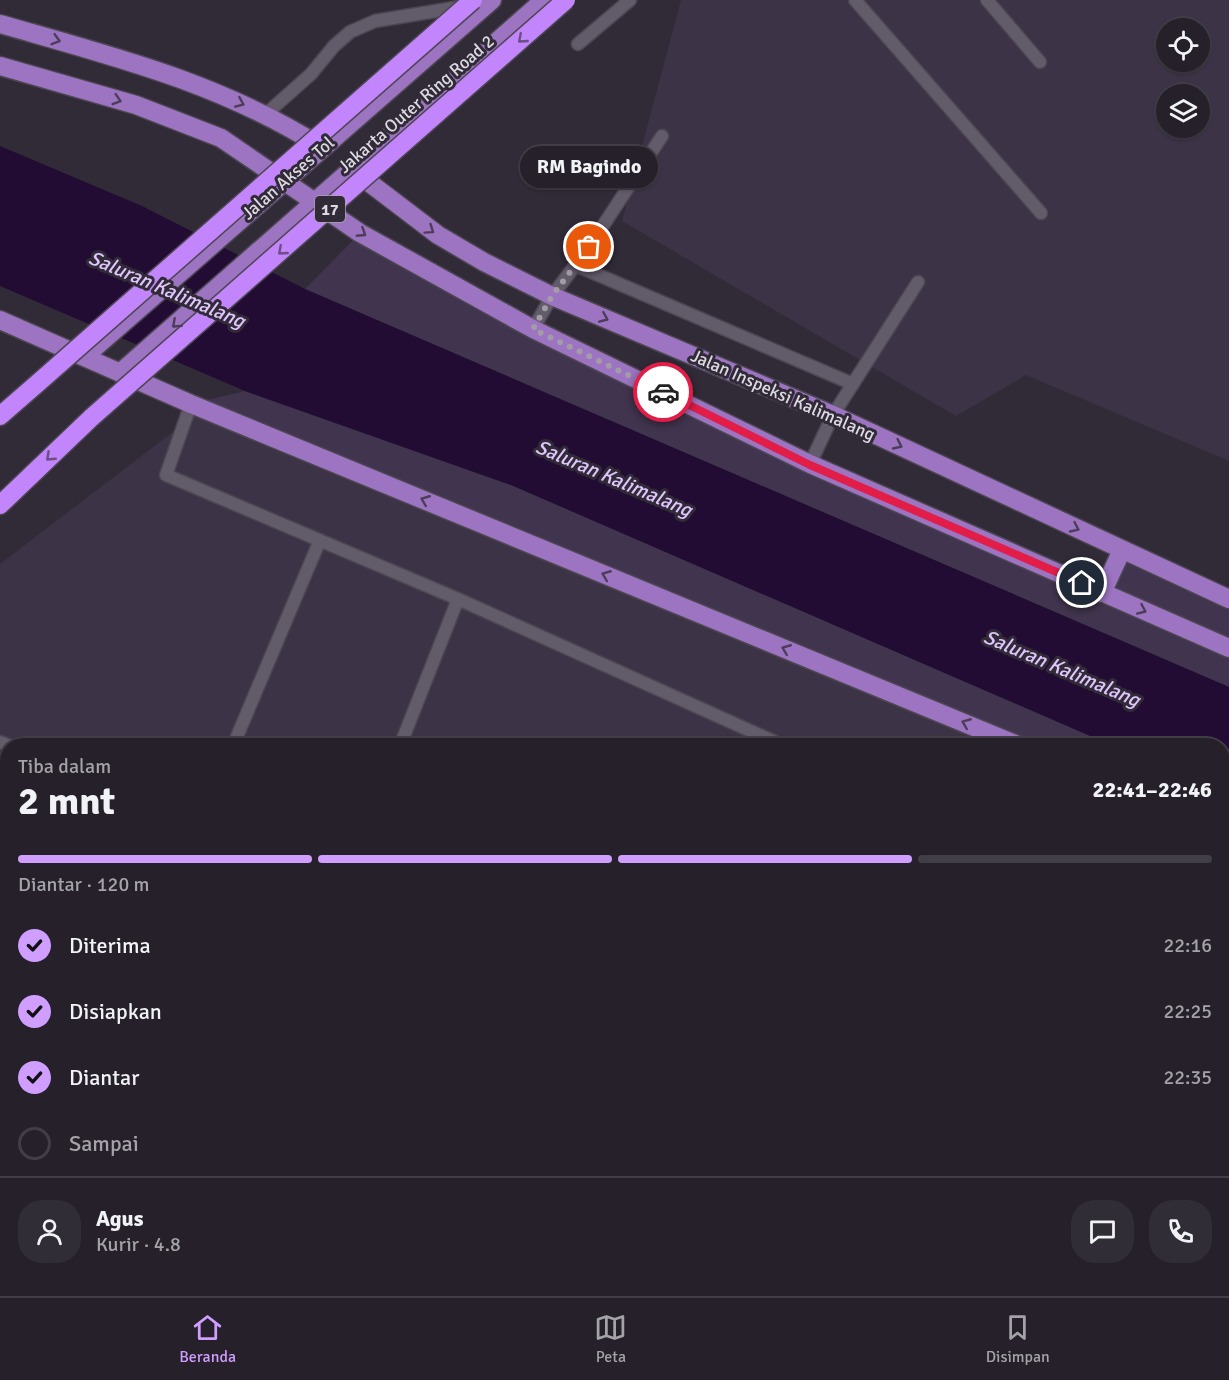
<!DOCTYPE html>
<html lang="id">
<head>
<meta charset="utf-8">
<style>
  :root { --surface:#25202a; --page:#312d36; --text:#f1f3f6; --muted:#a3a3a8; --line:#423e47; --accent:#cf9eff }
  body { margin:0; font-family:Signika,sans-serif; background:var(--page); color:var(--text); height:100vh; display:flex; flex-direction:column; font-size:22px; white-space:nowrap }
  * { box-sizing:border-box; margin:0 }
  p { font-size:20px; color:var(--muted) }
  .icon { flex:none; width:33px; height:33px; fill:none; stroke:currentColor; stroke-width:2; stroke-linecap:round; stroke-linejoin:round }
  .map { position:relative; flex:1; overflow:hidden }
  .details { position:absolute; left:0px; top:738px; width:1230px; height:558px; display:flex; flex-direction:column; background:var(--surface); border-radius:24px 24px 0 0; box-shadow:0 2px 4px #0004,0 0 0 2px var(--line) }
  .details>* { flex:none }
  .controls { position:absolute; left:1156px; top:18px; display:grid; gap:12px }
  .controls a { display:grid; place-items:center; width:54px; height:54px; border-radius:50%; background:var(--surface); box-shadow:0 2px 4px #0004,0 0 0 2px var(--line); font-size:30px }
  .pin { position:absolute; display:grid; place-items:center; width:51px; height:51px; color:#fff; margin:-26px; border:3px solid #fff; border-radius:50%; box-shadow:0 2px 6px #0007 }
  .courier { position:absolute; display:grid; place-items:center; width:60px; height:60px; margin:-30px; border:4px solid #e11d48; border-radius:50%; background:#fff; color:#222; box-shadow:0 2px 8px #0007 }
  .bubble { position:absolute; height:42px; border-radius:21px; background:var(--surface); box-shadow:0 2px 4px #0004,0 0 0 2px var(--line); font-size:20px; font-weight:700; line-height:42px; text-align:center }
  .head em { font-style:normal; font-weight:700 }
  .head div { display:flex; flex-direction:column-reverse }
  .head { display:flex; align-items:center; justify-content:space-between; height:102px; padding:0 18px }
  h1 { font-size:39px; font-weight:700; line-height:45px }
  .bar { display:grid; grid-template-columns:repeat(4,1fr); gap:9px 6px; align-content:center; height:72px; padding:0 18px }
  .bar i { height:8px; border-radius:4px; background:var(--line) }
  .bar .on { background:var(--accent) }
  .bar p { grid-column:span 4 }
  .line { display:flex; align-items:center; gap:15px; padding:0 18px; border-top:2px solid var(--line) }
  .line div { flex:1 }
  .round { display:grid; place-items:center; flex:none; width:63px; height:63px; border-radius:24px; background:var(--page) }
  ol { padding:0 18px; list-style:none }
  li { display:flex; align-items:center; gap:18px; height:66px }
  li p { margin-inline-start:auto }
  li .icon { padding:6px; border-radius:50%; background:var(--accent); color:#111; stroke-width:4 }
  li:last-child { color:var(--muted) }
  li i { width:33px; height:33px; border:3px solid var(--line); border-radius:50% }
  .tabs { display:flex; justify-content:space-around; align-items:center; height:84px; border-top:2px solid var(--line); background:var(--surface); font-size:16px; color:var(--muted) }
  .tabs a { display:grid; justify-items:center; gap:3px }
  .tabs .on { color:var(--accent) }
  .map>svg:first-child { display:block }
  .built { fill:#3c3346; fill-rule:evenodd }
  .green { fill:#41344e }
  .water { fill:#220c33 }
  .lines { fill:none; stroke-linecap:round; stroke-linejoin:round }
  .stream { stroke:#220c33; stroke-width:8 }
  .lane-casing { stroke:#4c4652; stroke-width:15 }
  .primary-casing { stroke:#4c4652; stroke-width:21 }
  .highway-casing { stroke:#4c4652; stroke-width:21 }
  .lane { stroke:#625b6a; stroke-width:12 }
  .primary { stroke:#9c74c1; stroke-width:18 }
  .highway { stroke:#c385fb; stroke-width:18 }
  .highway-bridge-casing { stroke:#4c4652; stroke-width:21; stroke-linecap:butt }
  .highway-bridge { stroke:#c385fb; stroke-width:18 }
  .oneway { stroke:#6b4f86 }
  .oneway2 { stroke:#4c3d5a }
  .done { stroke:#a19ca6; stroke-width:6; stroke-dasharray:0 10.8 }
  .route { stroke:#e11d48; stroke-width:8 }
  .labels { text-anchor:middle; stroke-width:6; stroke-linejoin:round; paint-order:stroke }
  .shield { fill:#312b38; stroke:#a9a5af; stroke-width:1.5 }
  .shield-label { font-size:16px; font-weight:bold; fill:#ddd9e2 }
  .street-label { font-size:18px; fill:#ddd9e2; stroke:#312b38 }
  .water-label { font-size:20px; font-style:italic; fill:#e1c5fe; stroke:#312b38 }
</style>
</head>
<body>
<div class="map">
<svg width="1229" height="1296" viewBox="0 0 1229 1296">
  <rect width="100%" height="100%" fill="#312b38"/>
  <path class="built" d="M681,0h548v461l-203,-86 -70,41 -334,-195zM1167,28h33v34h-33zM1167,94h33v34h-33z
    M195,415l805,330 -992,1v542h1214l1,-451 6,2v457h-1229v-732z"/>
  <path class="green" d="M360,233l173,96 569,263 20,-42 107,49v88l-924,-398z
    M245,391l266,94 600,260h-92l-828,-341z"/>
  <path class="water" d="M0,146l142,60 163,83 924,398v108l-6,-3 -1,-46 -111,-1 -600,-260 -266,-94 -245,-105z"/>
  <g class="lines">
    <path class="stream" d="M1222,1217l7,1
      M864,1296l9,-8"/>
    <defs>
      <path id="lane" d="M855,0l186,213
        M987,0l53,62
        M578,44l52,-44
        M266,114l45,-40 23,-28 16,-14 25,-11 91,-15
        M575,265l278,119
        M533,329l19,-33 37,-49 73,-111
        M191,404l-25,71 292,124 326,147
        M810,464l23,-49 85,-133
        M0,742l10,4
        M233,746l87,-206
        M400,746l58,-147
        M0,946l8,3
        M0,1006l8,3
        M182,1296l3,-8
        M704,1296l3,-8"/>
      <path id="primary" d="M0,24c115,33 221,59 323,124
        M0,66l136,39 85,33 139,95 173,96 277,135 419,184
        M350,168l88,67 46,27 68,34 281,119 396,184
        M0,320l191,84 829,342
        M84,357l408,-357
        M120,373l424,-373
        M1102,593l20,-43
        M1222,829l7,3"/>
      <path id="highway" d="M0,416l39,-34
        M0,505l92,-88"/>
    </defs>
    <use href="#lane" class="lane-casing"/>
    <use href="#primary" class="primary-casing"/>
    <use href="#highway" class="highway-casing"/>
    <use href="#lane" class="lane"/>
    <use href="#primary" class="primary"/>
    <use href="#highway" class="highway"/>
    <defs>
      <path id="highway-bridge" d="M39,382l434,-382
        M92,417l474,-417"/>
    </defs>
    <use href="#highway-bridge" class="highway-bridge-casing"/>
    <use href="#highway-bridge" class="highway-bridge"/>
  </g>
  <defs><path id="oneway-chevron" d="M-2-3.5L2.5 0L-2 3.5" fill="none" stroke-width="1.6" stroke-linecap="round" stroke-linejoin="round" transform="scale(1.5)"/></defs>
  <g class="oneway">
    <use href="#oneway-chevron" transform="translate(522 39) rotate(139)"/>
    <use href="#oneway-chevron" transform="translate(282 251) rotate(139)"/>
    <use href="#oneway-chevron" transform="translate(50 457) rotate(137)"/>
  </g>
  <g class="oneway2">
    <use href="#oneway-chevron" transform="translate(56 40) rotate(16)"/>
    <use href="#oneway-chevron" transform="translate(117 100) rotate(17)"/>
    <use href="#oneway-chevron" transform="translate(240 103) rotate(23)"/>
    <use href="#oneway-chevron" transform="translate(430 230) rotate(35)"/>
    <use href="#oneway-chevron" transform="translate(362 233) rotate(33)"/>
    <use href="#oneway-chevron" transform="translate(604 318) rotate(23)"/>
    <use href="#oneway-chevron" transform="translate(176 324) rotate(138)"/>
    <use href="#oneway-chevron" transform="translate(898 445) rotate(25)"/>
    <use href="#oneway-chevron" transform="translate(425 500) rotate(-158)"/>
    <use href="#oneway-chevron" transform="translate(1075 528) rotate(25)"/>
    <use href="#oneway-chevron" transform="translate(606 575) rotate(-158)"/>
    <use href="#oneway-chevron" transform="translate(1142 610) rotate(24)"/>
    <use href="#oneway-chevron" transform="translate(786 649) rotate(-158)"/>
    <use href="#oneway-chevron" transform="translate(966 723) rotate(-158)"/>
  </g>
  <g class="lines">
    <path class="done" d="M589,247l-37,49 -19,33 130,63"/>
    <path class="route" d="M663,392l147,73 272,118"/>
  </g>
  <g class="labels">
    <rect class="shield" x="315" y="196" width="30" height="26" rx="4.5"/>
    <g class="shield-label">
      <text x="330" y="215">17</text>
    </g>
    <g class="street-label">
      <text transform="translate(416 104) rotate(-41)" y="6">Jakarta Outer Ring Road 2</text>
      <text transform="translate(288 178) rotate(-41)" y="6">Jalan Akses Tol</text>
      <text transform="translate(783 395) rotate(24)" y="6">Jalan Inspeksi Kalimalang</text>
    </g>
    <g class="water-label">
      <text transform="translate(167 289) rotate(23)" y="7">Saluran Kalimalang</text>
      <text transform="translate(614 478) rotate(23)" y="7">Saluran Kalimalang</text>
      <text transform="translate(1062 668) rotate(23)" y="7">Saluran Kalimalang</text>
    </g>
  </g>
</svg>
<div class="controls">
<a><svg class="icon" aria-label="locate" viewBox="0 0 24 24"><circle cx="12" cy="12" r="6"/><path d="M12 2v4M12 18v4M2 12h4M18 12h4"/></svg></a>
<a><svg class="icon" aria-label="layers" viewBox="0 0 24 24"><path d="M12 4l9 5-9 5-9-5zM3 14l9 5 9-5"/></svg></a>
</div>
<div class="pin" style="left:589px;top:247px;background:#ea580c"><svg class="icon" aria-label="bag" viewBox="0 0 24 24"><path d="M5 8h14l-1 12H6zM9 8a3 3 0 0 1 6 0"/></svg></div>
<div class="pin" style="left:1082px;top:583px;background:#1f2937"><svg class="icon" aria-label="home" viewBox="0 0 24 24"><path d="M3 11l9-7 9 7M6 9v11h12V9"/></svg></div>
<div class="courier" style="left:663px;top:392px"><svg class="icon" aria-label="car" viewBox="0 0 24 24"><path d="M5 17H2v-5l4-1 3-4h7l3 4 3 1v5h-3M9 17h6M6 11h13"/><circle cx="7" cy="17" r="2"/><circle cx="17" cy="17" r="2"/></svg></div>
<div class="bubble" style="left:520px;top:146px;width:138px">RM Bagindo</div>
<section class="details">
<div class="head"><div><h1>2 mnt</h1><p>Tiba dalam</p></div><em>22:41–22:46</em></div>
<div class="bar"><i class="on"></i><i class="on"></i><i class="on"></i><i></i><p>Diantar · 120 m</p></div>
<ol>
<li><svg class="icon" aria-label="check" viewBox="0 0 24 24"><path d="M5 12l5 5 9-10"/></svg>Diterima<p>22:16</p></li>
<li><svg class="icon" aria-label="check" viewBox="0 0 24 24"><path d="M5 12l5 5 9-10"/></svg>Disiapkan<p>22:25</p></li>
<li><svg class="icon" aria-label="check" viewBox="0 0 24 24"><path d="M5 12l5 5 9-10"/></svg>Diantar<p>22:35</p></li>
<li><i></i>Sampai</li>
</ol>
<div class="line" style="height:108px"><a class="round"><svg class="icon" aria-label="person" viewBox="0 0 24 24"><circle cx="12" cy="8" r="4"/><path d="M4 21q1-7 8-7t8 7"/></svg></a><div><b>Agus</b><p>Kurir · 4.8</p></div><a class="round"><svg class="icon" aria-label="chat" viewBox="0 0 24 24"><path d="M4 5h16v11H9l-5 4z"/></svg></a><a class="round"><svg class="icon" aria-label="phone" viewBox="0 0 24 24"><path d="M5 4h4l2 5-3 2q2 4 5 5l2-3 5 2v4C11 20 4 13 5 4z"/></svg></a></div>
</section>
</div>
<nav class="tabs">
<a class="on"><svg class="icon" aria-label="home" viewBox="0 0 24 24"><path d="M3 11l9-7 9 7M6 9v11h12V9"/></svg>Beranda</a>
<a><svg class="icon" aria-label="map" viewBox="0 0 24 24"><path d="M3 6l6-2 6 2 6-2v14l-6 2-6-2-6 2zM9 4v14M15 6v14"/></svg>Peta</a>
<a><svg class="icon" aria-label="saved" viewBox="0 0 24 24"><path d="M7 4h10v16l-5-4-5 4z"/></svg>Disimpan</a>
</nav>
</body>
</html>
